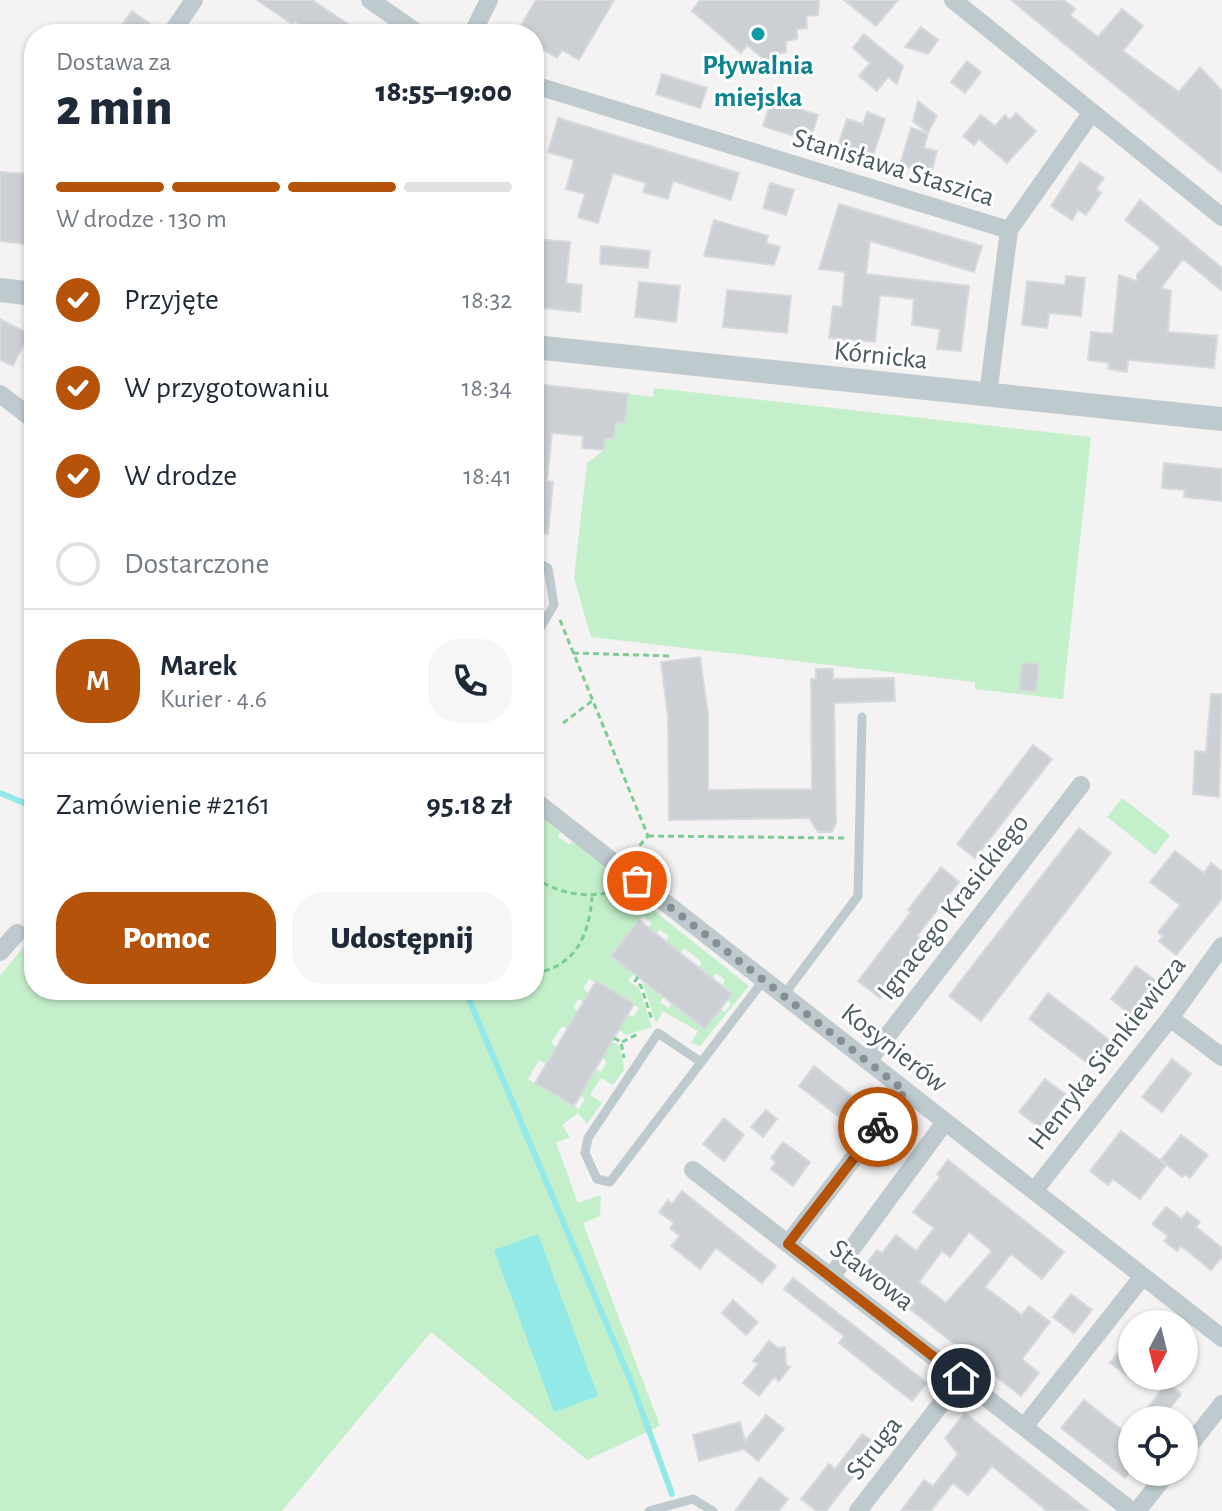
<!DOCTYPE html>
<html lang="pl">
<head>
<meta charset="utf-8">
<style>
  :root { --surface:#fff; --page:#f6f6f7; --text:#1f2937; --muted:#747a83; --line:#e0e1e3; --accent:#b45309 }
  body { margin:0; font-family:"Alegreya Sans",sans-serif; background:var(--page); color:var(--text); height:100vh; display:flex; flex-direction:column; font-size:30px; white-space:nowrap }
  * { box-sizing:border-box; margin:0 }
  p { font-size:26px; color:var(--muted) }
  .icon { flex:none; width:44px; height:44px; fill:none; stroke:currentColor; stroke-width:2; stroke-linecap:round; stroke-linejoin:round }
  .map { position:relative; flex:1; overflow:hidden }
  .sheet { position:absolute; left:24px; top:24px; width:520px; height:976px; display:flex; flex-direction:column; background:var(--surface); border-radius:32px; box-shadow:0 2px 6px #0004 }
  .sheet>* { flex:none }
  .needle { width:52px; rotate:187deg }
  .buttons { position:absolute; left:1118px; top:1310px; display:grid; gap:16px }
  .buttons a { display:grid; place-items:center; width:80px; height:80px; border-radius:50%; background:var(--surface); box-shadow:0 2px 6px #0004; font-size:40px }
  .pin { position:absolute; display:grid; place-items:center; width:68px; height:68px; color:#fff; margin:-34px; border:4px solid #fff; border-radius:50%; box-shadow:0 2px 8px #0007 }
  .courier { position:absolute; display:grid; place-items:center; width:80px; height:80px; margin:-40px; border:6px solid #b45309; border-radius:50%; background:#fff; color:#222; box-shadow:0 2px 10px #0007 }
  .summary em { font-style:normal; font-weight:800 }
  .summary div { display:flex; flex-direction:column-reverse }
  .summary { display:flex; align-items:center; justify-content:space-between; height:136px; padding:0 32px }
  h1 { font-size:52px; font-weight:800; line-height:60px }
  .bar { display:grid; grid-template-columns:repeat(4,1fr); gap:12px 8px; align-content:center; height:96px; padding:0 32px }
  .bar i { height:10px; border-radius:6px; background:var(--line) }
  .bar .active { background:var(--accent) }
  .bar p { grid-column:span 4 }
  .line { display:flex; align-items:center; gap:20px; padding:0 32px; border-top:2px solid var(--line) }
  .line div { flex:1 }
  .round { display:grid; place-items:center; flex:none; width:84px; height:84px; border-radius:32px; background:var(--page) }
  ol { padding:0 32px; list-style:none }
  li { display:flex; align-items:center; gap:24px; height:88px }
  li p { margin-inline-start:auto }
  li .icon { padding:8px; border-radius:50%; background:var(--accent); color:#fff; stroke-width:4 }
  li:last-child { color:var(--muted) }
  li i { width:44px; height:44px; border:4px solid var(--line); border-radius:50% }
  .primary-button { display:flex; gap:16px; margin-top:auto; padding:16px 32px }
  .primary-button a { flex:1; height:92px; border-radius:32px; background:var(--accent); color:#fff; font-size:32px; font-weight:800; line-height:92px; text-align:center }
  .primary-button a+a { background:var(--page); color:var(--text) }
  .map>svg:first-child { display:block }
  .green { fill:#c4efcb }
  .water { fill:#93e9e8 }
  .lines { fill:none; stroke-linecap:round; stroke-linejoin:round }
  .stream { stroke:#93e9e8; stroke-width:6 }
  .building { fill:#ccd0d4; stroke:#d7dadd; stroke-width:2; fill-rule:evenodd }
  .path { stroke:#7dcc93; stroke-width:3; stroke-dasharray:6 4; stroke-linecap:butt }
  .service { stroke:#becace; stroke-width:9 }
  .minor { stroke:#becace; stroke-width:18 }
  .tertiary { stroke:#becace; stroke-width:24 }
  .done { stroke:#868f93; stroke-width:8; stroke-dasharray:0 14.4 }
  .route { stroke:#b45309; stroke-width:10 }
  .culture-dot { fill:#0f9aa8; stroke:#fff; stroke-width:3 }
  .labels { text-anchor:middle; stroke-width:6; stroke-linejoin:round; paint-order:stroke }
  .culture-label { font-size:28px; font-weight:bold; fill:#0d838f; stroke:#fff }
  .street-label { font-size:28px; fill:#4a5a5f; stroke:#fff }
</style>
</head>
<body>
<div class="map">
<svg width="1222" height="1511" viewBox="0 0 1222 1511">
  <rect width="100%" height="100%" fill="#f4f2f3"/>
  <path class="green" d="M654,388l437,49 -28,262 -88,-10v-7l-384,-45 -17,-59 13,-115 17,-13 1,-12 9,1 2,-17 9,1 3,-29 25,3z
    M1122,798l48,37 -15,20 -48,-38z
    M534,812l26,20 -2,5 11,7 3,-3 65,49 -3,5 115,91 -49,60 -9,-3 7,-12 -35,-20 -7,12 -13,-39 2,-3 28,2 -13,19 8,6 4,-4 32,25 16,-20 5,3 6,-8 -4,-4 5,-6 -10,-8 3,-6 -9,-7 -4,5 -13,-11 3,-5 -18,-14 -4,5 -15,-12 4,-5 -9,-7 -4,5 -8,-6 4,-5 -9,-7 -4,4 -5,54 -6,7 11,7 13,39 -26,8 -7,-5 9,-15 5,2 6,-9 -50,-29 -6,10 6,4 -5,9 -6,-3 -5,9 5,3 -10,18 -6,-3 -11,17 5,4 -10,17 -7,-4 -11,19 51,30 6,-10 -5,-4 16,-25 5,2 6,-10 -5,-4 9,-17 9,5 4,24 -11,15 -12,-7 -11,17 12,8 -15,21 -9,-11 -16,12 8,12 -14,6 22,60 23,-8 -1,21 -17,7 77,203 -73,34 -156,-128 -149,179h-282v-535l34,-42v56h500z"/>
  <path class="water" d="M538,1234l60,162 -44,16 -60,-162z"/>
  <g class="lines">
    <path class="stream" d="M0,793l34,14
      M465,990l167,394 40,110"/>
  </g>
  <path class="building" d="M257,0h55l51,34h-49l-19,-13 -3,3z
    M536,0h78l-35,60 -17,-10 -5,8 -23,-14v-10h-18z
    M700,0h119l-1,15 -12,1 1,12 -10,1v10l-11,2v11l-10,2 -7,9 -22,-18 -6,8 -49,-42z
    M844,0h54l-22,26z
    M1011,0h53l11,9 -5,6 28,22 24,-28 21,17 -20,25 56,41 21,-25 22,24v82z
    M132,11l28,20 -1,3h-44z
    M921,27l17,13 -10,14 -23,-7z
    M864,34l39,32 -6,18 -9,-7 -11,14 -18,-15 11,-13 -17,-15z
    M967,61l14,11 -16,21 -14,-11z
    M662,74l45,14 -7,20 -44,-14z
    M771,100l47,15 -8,26 -47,-15z
    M918,101l19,15 -9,17 -15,-12z
    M867,112l18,7 -13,40 -35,-11 10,-29 16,5z
    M1016,113l20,18 -29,32 -28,-24 -5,6 -11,-9 18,-21 14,11 10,-11 5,5z
    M558,118l181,55 -8,27 -58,-19 -5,18 -25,-7 3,-9 -33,-10 -15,50 -20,-6 7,-23 -19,-5 8,-29 -26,-8z
    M911,128l17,5 -4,15 13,3 -6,23 -31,-9z
    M1080,162l24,16 -8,11 5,4 -15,22 -8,-5 -6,10 -21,-14z
    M0,172l31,2 -4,41h7v30l-34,-4z
    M770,183l24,7 -8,25 -23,-7z
    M1140,200l82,68v23l-39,-32 -22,29 10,3 -3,41 49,4 -3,32 -86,-8 -1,12 -19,-3 1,-6 -21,-3 3,-28 22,2 6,-59 18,6v-6l22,-25v-4l-34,-26z
    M839,204l143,42 -8,26 -104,-31 -4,33 103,12 -8,65 -24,-2 3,-20 -28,-4 2,-26 -34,-4 -5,47 -46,-4 4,-32 9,1 3,-35 -26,-3z
    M714,220l54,16 -2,7 14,4 -6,18 -70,-9z
    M534,239l36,3 -4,41 16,2 -2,27 -46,-5z
    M601,246l49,5 -2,17 -48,-4z
    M1066,276l19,2 -4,38 -32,-3 -2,15 -25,-3 5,-44 38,4z
    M639,282l41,4 -4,36 -41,-5z
    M727,290l64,6 -4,37 -64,-6z
    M0,319l29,15 -16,32 -13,-6z
    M534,384l94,10 -3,29 -9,-1 -2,17 -9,-1 -1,12 -22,-2 1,-12 -31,-3 -5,48 6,1 -5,52 -14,-1z
    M1164,463l58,6v32l-38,-4 1,-7 -23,-2z
    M700,657l8,58v75l104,-1 -1,-110h5v-10h17v10l61,-1 1,23 -61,2 2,120 -4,9h-14l-9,-14 -140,2 -1,-103 -7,-55z
    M1022,663l17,1 -3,28 -17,-2z
    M1211,694h11l-3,103 -26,-3 2,-43 11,1z
    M1033,745l19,14 -77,99 -18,-14z
    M1079,828l32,25 -130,168 -32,-25z
    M1175,851l29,22 7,-10 11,8v28l-46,56 -17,-14 4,-5 -5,-4 22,-27 -30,-23z
    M941,867l18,15 -42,54 7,5 -44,57 -22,-17 53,-69 -3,-2z
    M639,920l93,74 -27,35 -94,-73z
    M1136,966l19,14 -25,34 -19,-15z
    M596,981l38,23 -60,102 -39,-23z
    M1048,993l64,49 -19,25 -64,-48z
    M1172,1059l19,15 -29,38 -20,-15z
    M814,1066l47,37 -15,19 -47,-36z
    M1045,1079l20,15 -26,33 -20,-15z
    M766,1110l11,9 -14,18 -12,-10z
    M724,1118l20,17 -20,26 -21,-17z
    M1121,1131l45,34 -26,34 -27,-20 -5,6 -18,-14z
    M1181,1135l27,20 -18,23 -5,-4 -3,3 -21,-17z
    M783,1142l27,20 -17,24 -22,-17 5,-7 -5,-4z
    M948,1160l116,92 -22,27 -31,-25 -26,33 37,28 7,-9 21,16 -28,37 17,14 -18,23 -111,-87 5,-6 -49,-39 11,-14 5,3 14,-18 20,16 18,-23 -21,-16 27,-35 -3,-3zM969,1232l23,19 -46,52 -27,-21 23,-31 8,6z
    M682,1191l94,75 -14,17 -46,-35 -16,21 -29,-23 9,-10 -10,-8 4,-5 -15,-11 9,-12 4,4z
    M1166,1207l16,12 5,-7 13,10 -4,5 26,21v9l-11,13 -30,-24 -4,5 -13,-10 4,-5 -16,-12z
    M793,1278l134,105 -15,18 -73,-58 5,-7 -60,-47z
    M1071,1294l21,16 -18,23 -21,-16z
    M733,1300l25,22 -12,13 -24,-22z
    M1132,1334v45l-22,-16z
    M769,1341l9,7 7,-1 1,18 4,2 -11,14 -5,-4 -15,19 -16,-13 15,-19 -5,-3z
    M1167,1383l14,11 -20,26h-4l-12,-9z
    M1084,1400l48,38v32l-7,8 -64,-50z
    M965,1413l51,41 73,57h-42l-55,-45 -24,29 -15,-12 -22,28h-30l23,-31 9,6 25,-32 -13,-16z
    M766,1415l18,14 -26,32 -14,-12 -45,12 -6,-26 47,-13 5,19z
    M862,1434l16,11 -52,66h-9l-16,-12 28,-35 6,5z
    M760,1477l28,22 -9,12h-44z"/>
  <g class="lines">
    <path class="path" d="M560,620l88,216 -15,17
      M573,653l99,3
      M563,723l29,-22
      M648,836l196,2
      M534,878c28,17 55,21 86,12
      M534,973c42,-6 55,-38 58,-76
      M638,977l-3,4 6,5 11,34
      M614,1038l7,4 3,16
      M622,1042l18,-9"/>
    <path class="service" d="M534,561l14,7 6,37 -20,33
      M783,996l75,-100 4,-179
      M701,1062l-43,-29 -70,105 -3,15 12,26 13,3 153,-201
      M649,1511l44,-12 20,12"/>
    <path class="minor" d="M370,0l49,34
      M953,0l269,217
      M171,34l23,-34
      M472,34l17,-34
      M534,85l475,145
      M0,394l34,26
      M988,395l21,-165 83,-118
      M534,800l688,538
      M0,952l17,-19
      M1170,1018l52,39
      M868,1061l213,-276
      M693,1170l439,341
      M1034,1191l136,-173 52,-72
      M788,1244l117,-153
      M831,1277l114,-155
      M1024,1427l119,-151
      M1184,1452l38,-48
      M858,1511l103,-133
      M1137,1511l31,-39"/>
    <path class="tertiary" d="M0,290l34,4
      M534,347l688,72"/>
  </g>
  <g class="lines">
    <path class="done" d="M637,881l268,210 -27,36"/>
    <path class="route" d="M878,1127l-90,117 173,134"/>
  </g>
  <circle class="culture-dot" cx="758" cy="34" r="8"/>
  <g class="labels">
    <g class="culture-label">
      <text x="758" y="74">Pływalnia<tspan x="758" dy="32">miejska</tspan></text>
    </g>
    <g class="street-label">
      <text transform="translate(894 166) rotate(17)" y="10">Stanisława Staszica</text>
      <text transform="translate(881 354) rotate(6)" y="10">Kórnicka</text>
      <text transform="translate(952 906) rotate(-52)" y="10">Ignacego Krasickiego</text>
      <text transform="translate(895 1047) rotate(38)" y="10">Kosynierów</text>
      <text transform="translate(1106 1052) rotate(-52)" y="10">Henryka Sienkiewicza</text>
      <text transform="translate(873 1274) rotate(38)" y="10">Stawowa</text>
      <text transform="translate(873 1447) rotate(-52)" y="10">Struga</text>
    </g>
  </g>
</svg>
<div class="buttons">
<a><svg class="needle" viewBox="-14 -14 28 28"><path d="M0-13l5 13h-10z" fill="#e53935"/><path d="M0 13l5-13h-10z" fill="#747a83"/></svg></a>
<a><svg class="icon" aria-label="locate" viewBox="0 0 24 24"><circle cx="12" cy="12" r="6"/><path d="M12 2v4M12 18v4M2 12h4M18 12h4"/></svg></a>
</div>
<div class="pin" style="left:637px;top:881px;background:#ea580c"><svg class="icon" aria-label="bag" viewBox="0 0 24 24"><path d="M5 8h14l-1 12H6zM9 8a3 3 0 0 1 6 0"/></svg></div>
<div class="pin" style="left:961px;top:1378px;background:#1f2937"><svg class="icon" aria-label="home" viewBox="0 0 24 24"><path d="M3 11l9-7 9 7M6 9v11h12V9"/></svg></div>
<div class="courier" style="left:878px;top:1127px"><svg class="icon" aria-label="bike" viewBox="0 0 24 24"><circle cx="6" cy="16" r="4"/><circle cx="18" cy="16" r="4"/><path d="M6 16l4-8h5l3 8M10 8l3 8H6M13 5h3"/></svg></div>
<section class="sheet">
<div class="summary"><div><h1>2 min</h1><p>Dostawa za</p></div><em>18:55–19:00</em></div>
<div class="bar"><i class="active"></i><i class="active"></i><i class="active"></i><i></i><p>W drodze · 130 m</p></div>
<ol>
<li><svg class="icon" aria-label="check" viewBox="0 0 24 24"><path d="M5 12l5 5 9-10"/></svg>Przyjęte<p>18:32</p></li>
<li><svg class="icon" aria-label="check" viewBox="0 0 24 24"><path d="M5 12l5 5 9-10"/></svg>W przygotowaniu<p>18:34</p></li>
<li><svg class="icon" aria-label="check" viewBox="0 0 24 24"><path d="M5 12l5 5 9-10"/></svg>W drodze<p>18:41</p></li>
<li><i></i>Dostarczone</li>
</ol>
<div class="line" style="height:144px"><b class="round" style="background:var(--accent);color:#fff">M</b><div><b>Marek</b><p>Kurier · 4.6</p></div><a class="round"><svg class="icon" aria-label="phone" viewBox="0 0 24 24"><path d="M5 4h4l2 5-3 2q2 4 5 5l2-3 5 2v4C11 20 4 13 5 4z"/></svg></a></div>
<div class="line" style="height:104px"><div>Zamówienie #2161</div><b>95.18 zł</b></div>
<div class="primary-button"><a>Pomoc</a><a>Udostępnij</a></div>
</section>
</div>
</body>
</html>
